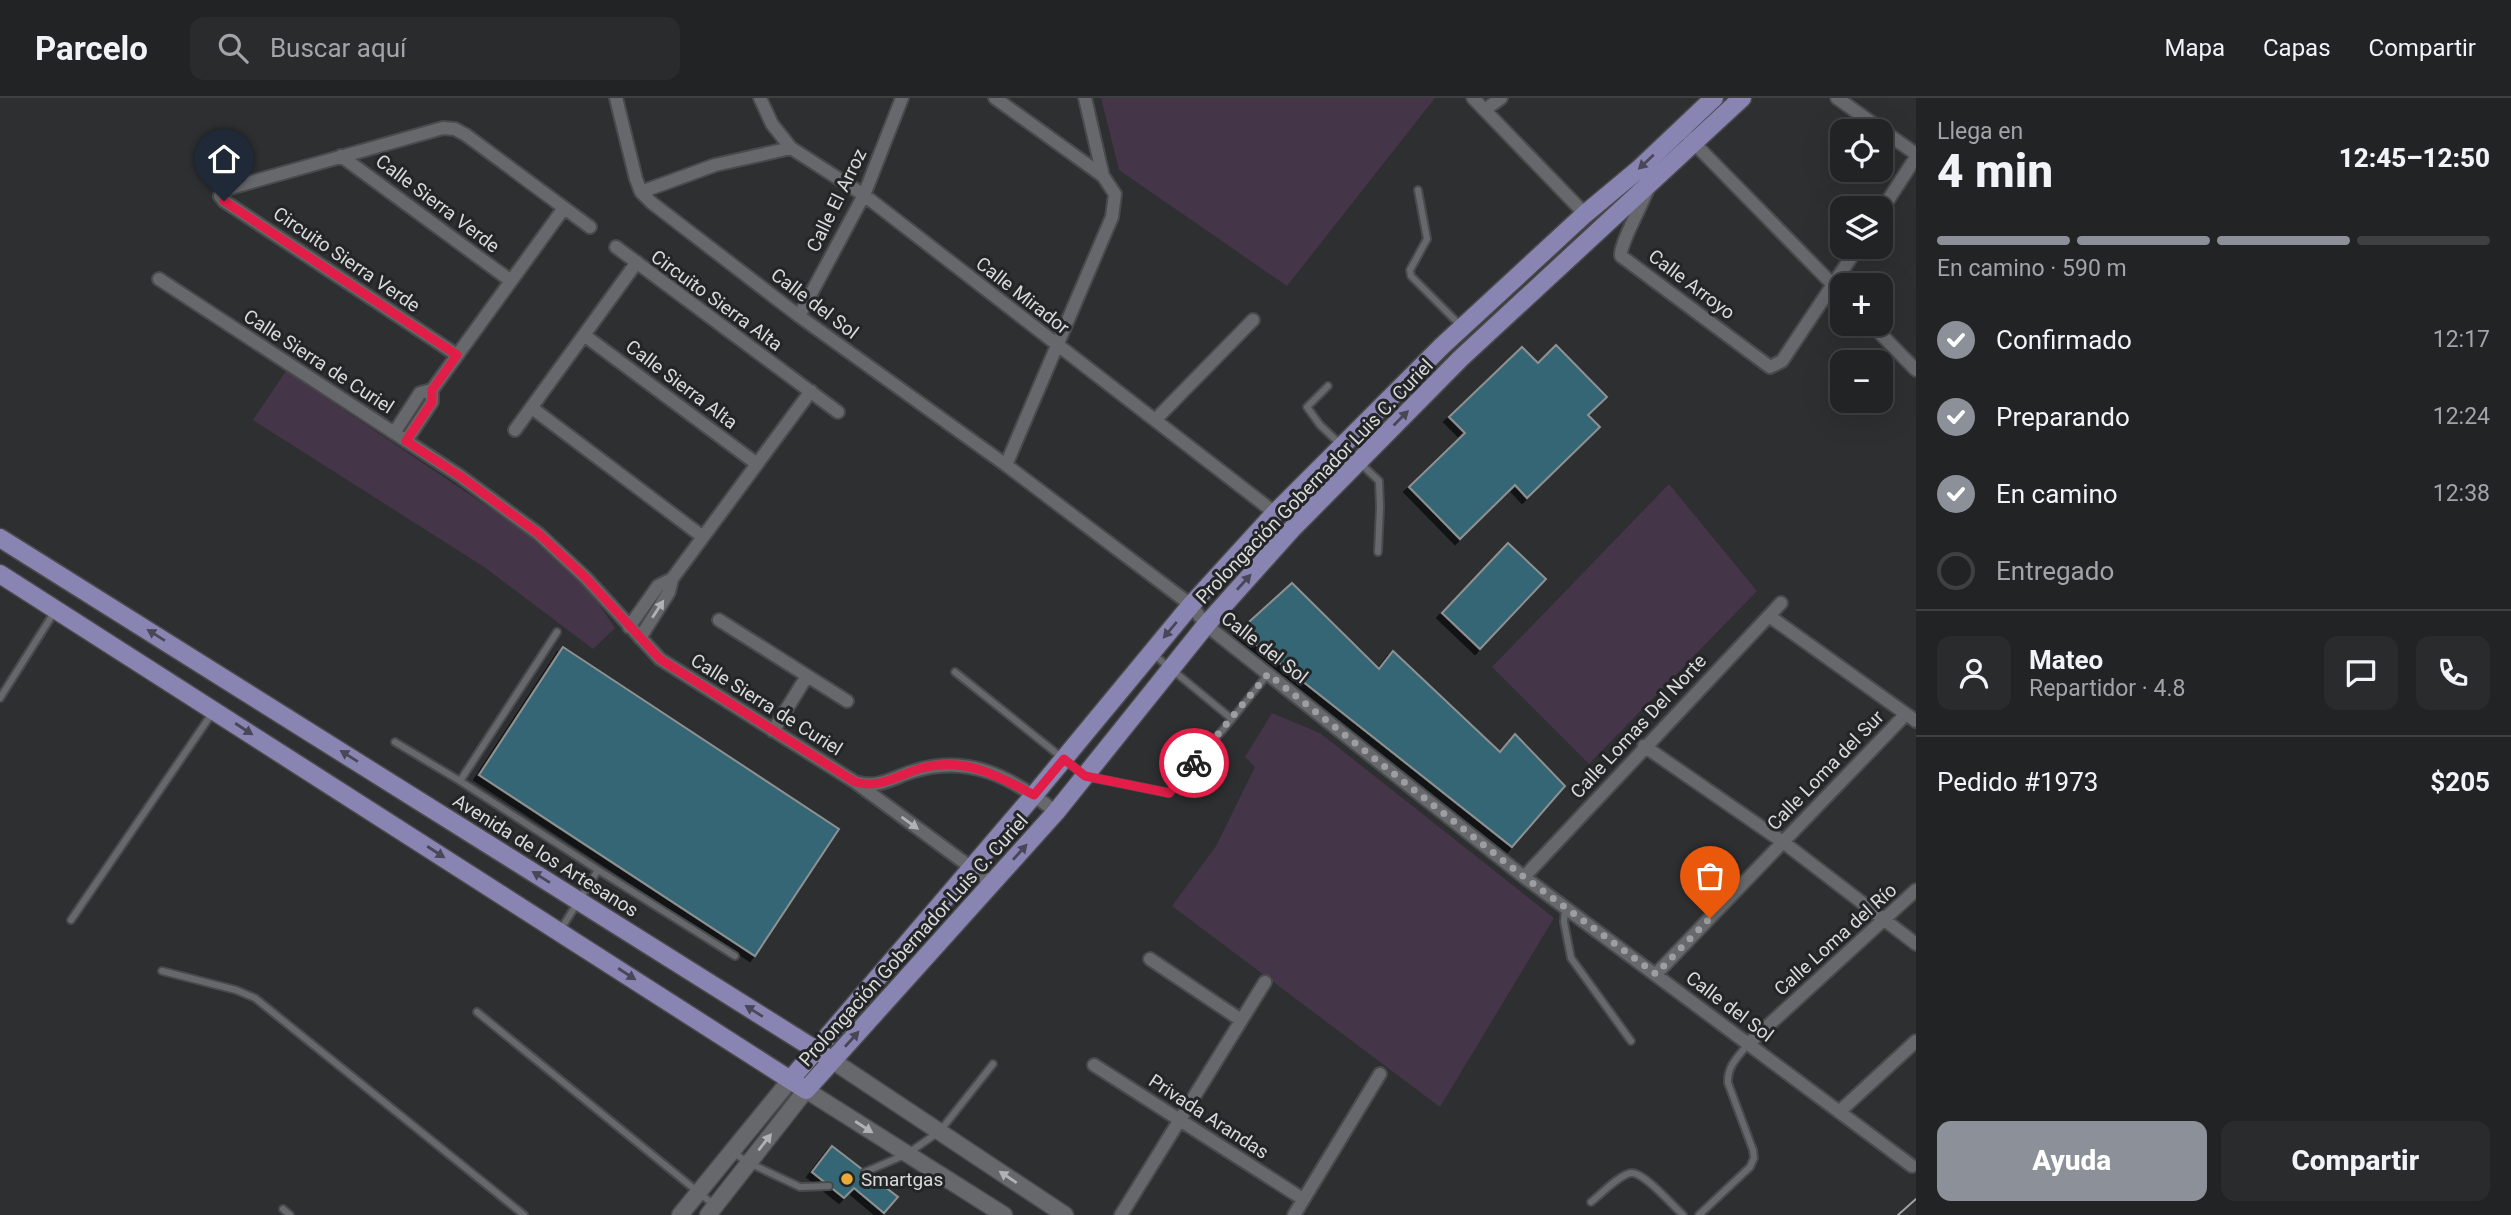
<!DOCTYPE html>
<html lang="es">
<head>
<meta charset="utf-8">
<style>
  :root { --surface:#222325; --page:#2a2b2d; --text:#f1f3f6; --muted:#a2a4a7; --line:#3f4042; --accent:#8c9099 }
  body { margin:0; font-family:Roboto,sans-serif; background:var(--page); color:var(--text); height:100vh; display:flex; flex-direction:column; font-size:26px; white-space:nowrap }
  * { box-sizing:border-box; margin:0 }
  p { font-size:23px; color:var(--muted) }
  .icon { flex:none; width:38px; height:38px; fill:none; stroke:currentColor; stroke-width:2; stroke-linecap:round; stroke-linejoin:round }
  .map { position:relative; flex:1; overflow:hidden }
  .details { display:flex; flex-direction:column; background:var(--surface); width:595px }
  .details>* { flex:none }
  .tools { position:absolute; left:1830px; top:21px; display:grid; gap:14px }
  .tools a { display:grid; place-items:center; width:63px; height:63px; border-radius:14px; background:var(--surface); box-shadow:0 7px 28px #0002,0 0 0 2px var(--line); font-size:35px }
  .pin { position:absolute; display:grid; place-items:center; width:60px; height:60px; color:#fff; margin:-72px -30px; border-radius:50% 50% 50% 0; rotate:-45deg; box-shadow:0 0 7px #0007 }
  .pin .icon { rotate:45deg }
  .courier { position:absolute; display:grid; place-items:center; width:70px; height:70px; margin:-35px; border:5px solid #e11d48; border-radius:50%; background:#fff; color:#222; box-shadow:0 2px 9px #0007 }
  .head em { font-style:normal; font-weight:800 }
  .head div { display:flex; flex-direction:column-reverse }
  .head { display:flex; align-items:center; justify-content:space-between; height:119px; padding:0 21px }
  h1 { font-size:46px; font-weight:800; line-height:52px }
  .bar { display:grid; grid-template-columns:repeat(4,1fr); gap:10px 7px; align-content:center; height:84px; padding:0 21px }
  .bar i { height:9px; border-radius:5px; background:var(--line) }
  .bar .selected { background:var(--accent) }
  .bar p { grid-column:span 4 }
  .line { display:flex; align-items:center; gap:18px; padding:0 21px; border-top:2px solid var(--line) }
  .line div { flex:1 }
  .round { display:grid; place-items:center; flex:none; width:74px; height:74px; border-radius:14px; background:var(--page) }
  ol { padding:0 21px; list-style:none }
  li { display:flex; align-items:center; gap:21px; height:77px }
  li p { margin-inline-start:auto }
  li .icon { padding:7px; border-radius:50%; background:var(--accent); color:#fff; stroke-width:4 }
  li:last-child { color:var(--muted) }
  li i { width:38px; height:38px; border:4px solid var(--line); border-radius:50% }
  .cta { display:flex; gap:14px; margin-top:auto; padding:14px 21px }
  .cta a { flex:1; height:80px; border-radius:14px; background:var(--accent); color:#fff; font-size:28px; font-weight:800; line-height:80px; text-align:center }
  .cta a+a { background:var(--page); color:var(--text) }
  header { display:flex; align-items:center; gap:42px; box-sizing:border-box; height:98px; padding:0 35px; background:var(--surface); border-bottom:2px solid var(--line) }
  header strong { font-size:33px }
  nav { display:flex; gap:38px; margin-inline-start:auto; font-size:24px }
  .search { width:490px; height:63px; background:var(--page); display:flex; align-items:center; gap:18px; box-sizing:border-box; padding:0 24px; border-radius:14px; color:var(--muted); font-size:26px }
  main { display:flex; flex:1; min-height:0 }
  .map>svg:first-child { display:block }
  .green { fill:#453548 }
  .building { fill:#356674; stroke:#8e9192; stroke-width:2; filter:url(#shadow) }
  .lines { fill:none; stroke-linecap:round; stroke-linejoin:round }
  .service-casing { stroke:#494a4c; stroke-width:10 }
  .minor-casing { stroke:#494a4c; stroke-width:16 }
  .tertiary-casing { stroke:#494a4c; stroke-width:19 }
  .primary-casing { stroke:#494a4c; stroke-width:21 }
  .service { stroke:#67686b; stroke-width:6 }
  .minor { stroke:#67686b; stroke-width:12 }
  .tertiary { stroke:#67686b; stroke-width:16 }
  .primary { stroke:#8985b3; stroke-width:18 }
  .tram { stroke:#a1a2a4; stroke-width:2 }
  .oneway { fill:#474758 }
  .oneway2 { fill:#b1b2b4 }
  .done { stroke:#9d9ea0; stroke-width:7; stroke-dasharray:0 12.6 }
  .route { stroke:#e11d48; stroke-width:9 }
  .poi-dot { fill:#e8ab37; stroke:#242527; stroke-width:2.5 }
  .labels { text-anchor:middle; stroke-width:6; stroke-linejoin:round; paint-order:stroke }
  .street-label { font-size:19px; fill:#d9dadc; stroke:#242527 }
  .poi-label { font-size:19px; fill:#d9dadc; stroke:#242527; text-anchor:start }
</style>
</head>
<body>
<header>
<strong>Parcelo</strong>
<div class="search"><svg class="icon" aria-label="search" viewBox="0 0 24 24"><circle cx="10" cy="10" r="6"/><path d="M15 15l6 6"/></svg>Buscar aquí</div>
<nav><a>Mapa</a><a>Capas</a><a>Compartir</a></nav>
</header>
<main>
<div class="map">
<svg width="1916" height="1117" viewBox="0 0 1916 1117">
  <defs>
    <filter id="shadow"><feDropShadow dx="-5" dy="5" stdDeviation="0" flood-color="#0009"/></filter>
  </defs>
  <rect width="100%" height="100%" fill="#2d2f31"/>
  <path class="green" d="M1101,0h334l-148,188 -168,-116z
    M286,273l244,164 59,55 26,38 -22,21 -109,-82 -231,-147z
    M1669,386l88,107 -168,173 -97,-97z
    M1272,615l48,20 234,185 -114,189 -268,-201 44,-60 39,-79 -10,-10z"/>
  <path class="building" d="M1556,247l51,52 -19,18 12,12 -73,71 -12,-13 -55,54 -51,-52 56,-54 -16,-16 73,-70 16,16z
    M1508,445l38,36 -66,70 -38,-36z
    M1292,485l87,86 14,-18 107,101 15,-18 50,52 -53,61 -273,-216z
    M563,549l276,182 -84,127 -276,-181z
    M832,1048l66,51 -14,16 -30,-25 -10,10 -32,-26z"/>
  <g class="lines">
    <defs>
      <path id="service" d="M1418,92l9,49 -17,31 1,6 50,50
        M1328,288l-21,21 13,18 59,56 1,26 -2,45
        M557,534l-97,149 138,89 -37,59
        M955,574l130,104 84,17 63,-74 -79,-65
        M0,600l55,-87
        M1232,621l36,-45
        M395,644l65,39
        M598,772l137,86
        M1565,812l-1,12 7,36 60,83
        M71,822l142,-208
        M162,873l74,19 19,8 269,217
        M477,914l237,193
        M734,1055l15,10 51,24 29,-1
        M865,1074l42,-18 33,-23 53,-67
        M1591,1104c9,-7 30,-29 41,-29 13,0 41,33 51,42
        M283,1111l7,6
        M1699,1117l51,-48 4,-9 -1,-8 -25,-67c-1,-17 10,-26 20,-39"/>
      <path id="minor" d="M616,0l20,81 5,13 11,11 147,113 207,149 185,140 15,20 318,252 388,289
        M760,0l12,26 19,24 73,47 411,318
        M995,0l108,78
        M1473,0l112,116
        M1837,0l79,56
        M1486,11l15,-11
        M1689,40l154,157
        M341,58l170,125
        M1649,88c-5,15 -30,59 -28,70l149,111 12,-6 76,-114
        M641,94l74,-27 76,-17
        M1881,113l35,-54
        M616,149l222,165
        M159,181l301,197 79,58 46,43 75,82 195,123 137,101
        M799,218l65,-121 38,-97
        M1871,226l45,46
        M584,237l173,129
        M457,257l-233,-154 -4,-5 3,-6 220,-62 12,1 11,6 124,92
        M532,310l171,129
        M1156,321l97,-99
        M515,332l122,-168
        M394,335l26,-40 12,-3 132,-182
        M406,343l26,-39v-12
        M1006,367l106,-248 3,-23 -12,-18 -18,-78
        M1769,518l147,105
        M719,522l128,81
        M629,529l29,-41 14,-7
        M640,540l29,-46 3,-13 139,-188
        M773,633l34,-55
        M1644,648l139,96 133,102
        M859,685c19,5 34,-5 52,-11 56,-19 101,5 145,40
        M1524,779l257,-274
        M1150,861l91,61
        M1656,876l250,-260
        M1748,946l168,-154
        M1094,967l209,134
        M1839,1014l77,-71
        M1121,1117l144,-233
        M1294,1117l86,-141"/>
      <path id="tertiary" d="M833,963l232,154
        M680,1117l111,-136
        M708,1117l98,-125 198,125"/>
      <path id="primary" d="M0,440l824,517
        M0,476l806,516 250,-278 150,-187 86,-96 169,-171 281,-260
        M791,981l243,-284 157,-190 84,-92 167,-167 143,-132 54,-45 75,-71"/>
    </defs>
    <use href="#service" class="service-casing"/>
    <use href="#minor" class="minor-casing"/>
    <use href="#tertiary" class="tertiary-casing"/>
    <use href="#primary" class="primary-casing"/>
    <use href="#service" class="service"/>
    <use href="#minor" class="minor"/>
    <use href="#tertiary" class="tertiary"/>
    <use href="#primary" class="primary"/>
    <path class="tram" d="M1898,1117l18,-16"/>
  </g>
  <defs><path id="oneway-solid" d="M-6-.8H1V-3.2L6.5 0L1 3.2V.8H-6Z" transform="scale(1.75)"/></defs>
  <g class="oneway">
    <use href="#oneway-solid" transform="translate(1646 64) rotate(137)"/>
    <use href="#oneway-solid" transform="translate(1401 320) rotate(-45)"/>
    <use href="#oneway-solid" transform="translate(1244 484) rotate(-48)"/>
    <use href="#oneway-solid" transform="translate(1170 532) rotate(130)"/>
    <use href="#oneway-solid" transform="translate(156 537) rotate(-148)"/>
    <use href="#oneway-solid" transform="translate(244 631) rotate(33)"/>
    <use href="#oneway-solid" transform="translate(349 658) rotate(-148)"/>
    <use href="#oneway-solid" transform="translate(436 754) rotate(33)"/>
    <use href="#oneway-solid" transform="translate(1020 754) rotate(-48)"/>
    <use href="#oneway-solid" transform="translate(541 779) rotate(-148)"/>
    <use href="#oneway-solid" transform="translate(627 876) rotate(33)"/>
    <use href="#oneway-solid" transform="translate(754 913) rotate(-148)"/>
    <use href="#oneway-solid" transform="translate(852 941) rotate(-48)"/>
  </g>
  <g class="oneway2">
    <use href="#oneway-solid" transform="translate(658 511) rotate(-57)"/>
    <use href="#oneway-solid" transform="translate(910 725) rotate(36)"/>
    <use href="#oneway-solid" transform="translate(864 1029) rotate(33)"/>
    <use href="#oneway-solid" transform="translate(765 1044) rotate(-52)"/>
    <use href="#oneway-solid" transform="translate(1008 1079) rotate(-146)"/>
  </g>
  <g class="lines">
    <path class="done" d="M1194,665l74,-89 256,203 132,97 54,-56"/>
    <path class="route" d="M224,103l233,154 -25,35v12l-26,39 54,35 79,58 46,43 75,82 195,123c27,7 42,-7 67,-14 42,-12 76,8 112,27l30,-36 21,17 84,17 25,-30"/>
  </g>
  <circle class="poi-dot" cx="847" cy="1081" r="7"/>
  <g class="labels">
    <g class="street-label">
      <text transform="translate(836 102) rotate(-64)" y="7">Calle El Arroz</text>
      <text transform="translate(438 105) rotate(37)" y="7">Calle Sierra Verde</text>
      <text transform="translate(347 161) rotate(34)" y="7">Circuito Sierra Verde</text>
      <text transform="translate(1692 186) rotate(37)" y="7">Calle Arroyo</text>
      <text transform="translate(1023 197) rotate(38)" y="7">Calle Mirador</text>
      <text transform="translate(717 202) rotate(36)" y="7">Circuito Sierra Alta</text>
      <text transform="translate(815 205) rotate(37)" y="7">Calle del Sol</text>
      <text transform="translate(319 263) rotate(33)" y="7">Calle Sierra de Curiel</text>
      <text transform="translate(682 286) rotate(37)" y="7">Calle Sierra Alta</text>
      <text transform="translate(1314 383) rotate(-46)" y="7">Prolongación Gobernador Luis C. Curiel</text>
      <text transform="translate(1265 549) rotate(38)" y="7">Calle del Sol</text>
      <text transform="translate(767 606) rotate(32)" y="7">Calle Sierra de Curiel</text>
      <text transform="translate(1638 628) rotate(-47)" y="7">Calle Lomas Del Norte</text>
      <text transform="translate(1825 672) rotate(-46)" y="7">Calle Loma del Sur</text>
      <text transform="translate(546 757) rotate(32)" y="7">Avenida de los Artesanos</text>
      <text transform="translate(1835 841) rotate(-42)" y="7">Calle Loma del Río</text>
      <text transform="translate(913 842) rotate(-48)" y="7">Prolongación Gobernador Luis C. Curiel</text>
      <text transform="translate(1730 908) rotate(37)" y="7">Calle del Sol</text>
      <text transform="translate(1209 1018) rotate(33)" y="7">Privada Arandas</text>
    </g>
    <g class="poi-label">
      <text x="861" y="1088">Smartgas</text>
    </g>
  </g>
</svg>
<div class="tools">
<a><svg class="icon" aria-label="locate" viewBox="0 0 24 24"><circle cx="12" cy="12" r="6"/><path d="M12 2v4M12 18v4M2 12h4M18 12h4"/></svg></a>
<a><svg class="icon" aria-label="layers" viewBox="0 0 24 24"><path d="M12 4l9 5-9 5-9-5zM3 14l9 5 9-5"/></svg></a>
<a>+</a>
<a>−</a>
</div>
<div class="pin" style="left:1710px;top:820px;background:#ea580c"><svg class="icon" aria-label="bag" viewBox="0 0 24 24"><path d="M5 8h14l-1 12H6zM9 8a3 3 0 0 1 6 0"/></svg></div>
<div class="pin" style="left:224px;top:103px;background:#1f2937"><svg class="icon" aria-label="home" viewBox="0 0 24 24"><path d="M3 11l9-7 9 7M6 9v11h12V9"/></svg></div>
<div class="courier" style="left:1194px;top:665px"><svg class="icon" aria-label="bike" viewBox="0 0 24 24"><circle cx="6" cy="16" r="4"/><circle cx="18" cy="16" r="4"/><path d="M6 16l4-8h5l3 8M10 8l3 8H6M13 5h3"/></svg></div>
</div>
<section class="details">
<div class="head"><div><h1>4 min</h1><p>Llega en</p></div><em>12:45–12:50</em></div>
<div class="bar"><i class="selected"></i><i class="selected"></i><i class="selected"></i><i></i><p>En camino · 590 m</p></div>
<ol>
<li><svg class="icon" aria-label="check" viewBox="0 0 24 24"><path d="M5 12l5 5 9-10"/></svg>Confirmado<p>12:17</p></li>
<li><svg class="icon" aria-label="check" viewBox="0 0 24 24"><path d="M5 12l5 5 9-10"/></svg>Preparando<p>12:24</p></li>
<li><svg class="icon" aria-label="check" viewBox="0 0 24 24"><path d="M5 12l5 5 9-10"/></svg>En camino<p>12:38</p></li>
<li><i></i>Entregado</li>
</ol>
<div class="line" style="height:126px"><a class="round"><svg class="icon" aria-label="person" viewBox="0 0 24 24"><circle cx="12" cy="8" r="4"/><path d="M4 21q1-7 8-7t8 7"/></svg></a><div><b>Mateo</b><p>Repartidor · 4.8</p></div><a class="round"><svg class="icon" aria-label="chat" viewBox="0 0 24 24"><path d="M4 5h16v11H9l-5 4z"/></svg></a><a class="round"><svg class="icon" aria-label="phone" viewBox="0 0 24 24"><path d="M5 4h4l2 5-3 2q2 4 5 5l2-3 5 2v4C11 20 4 13 5 4z"/></svg></a></div>
<div class="line" style="height:91px"><div>Pedido #1973</div><b>$205</b></div>
<div class="cta"><a>Ayuda</a><a>Compartir</a></div>
</section>
</main>
</body>
</html>
